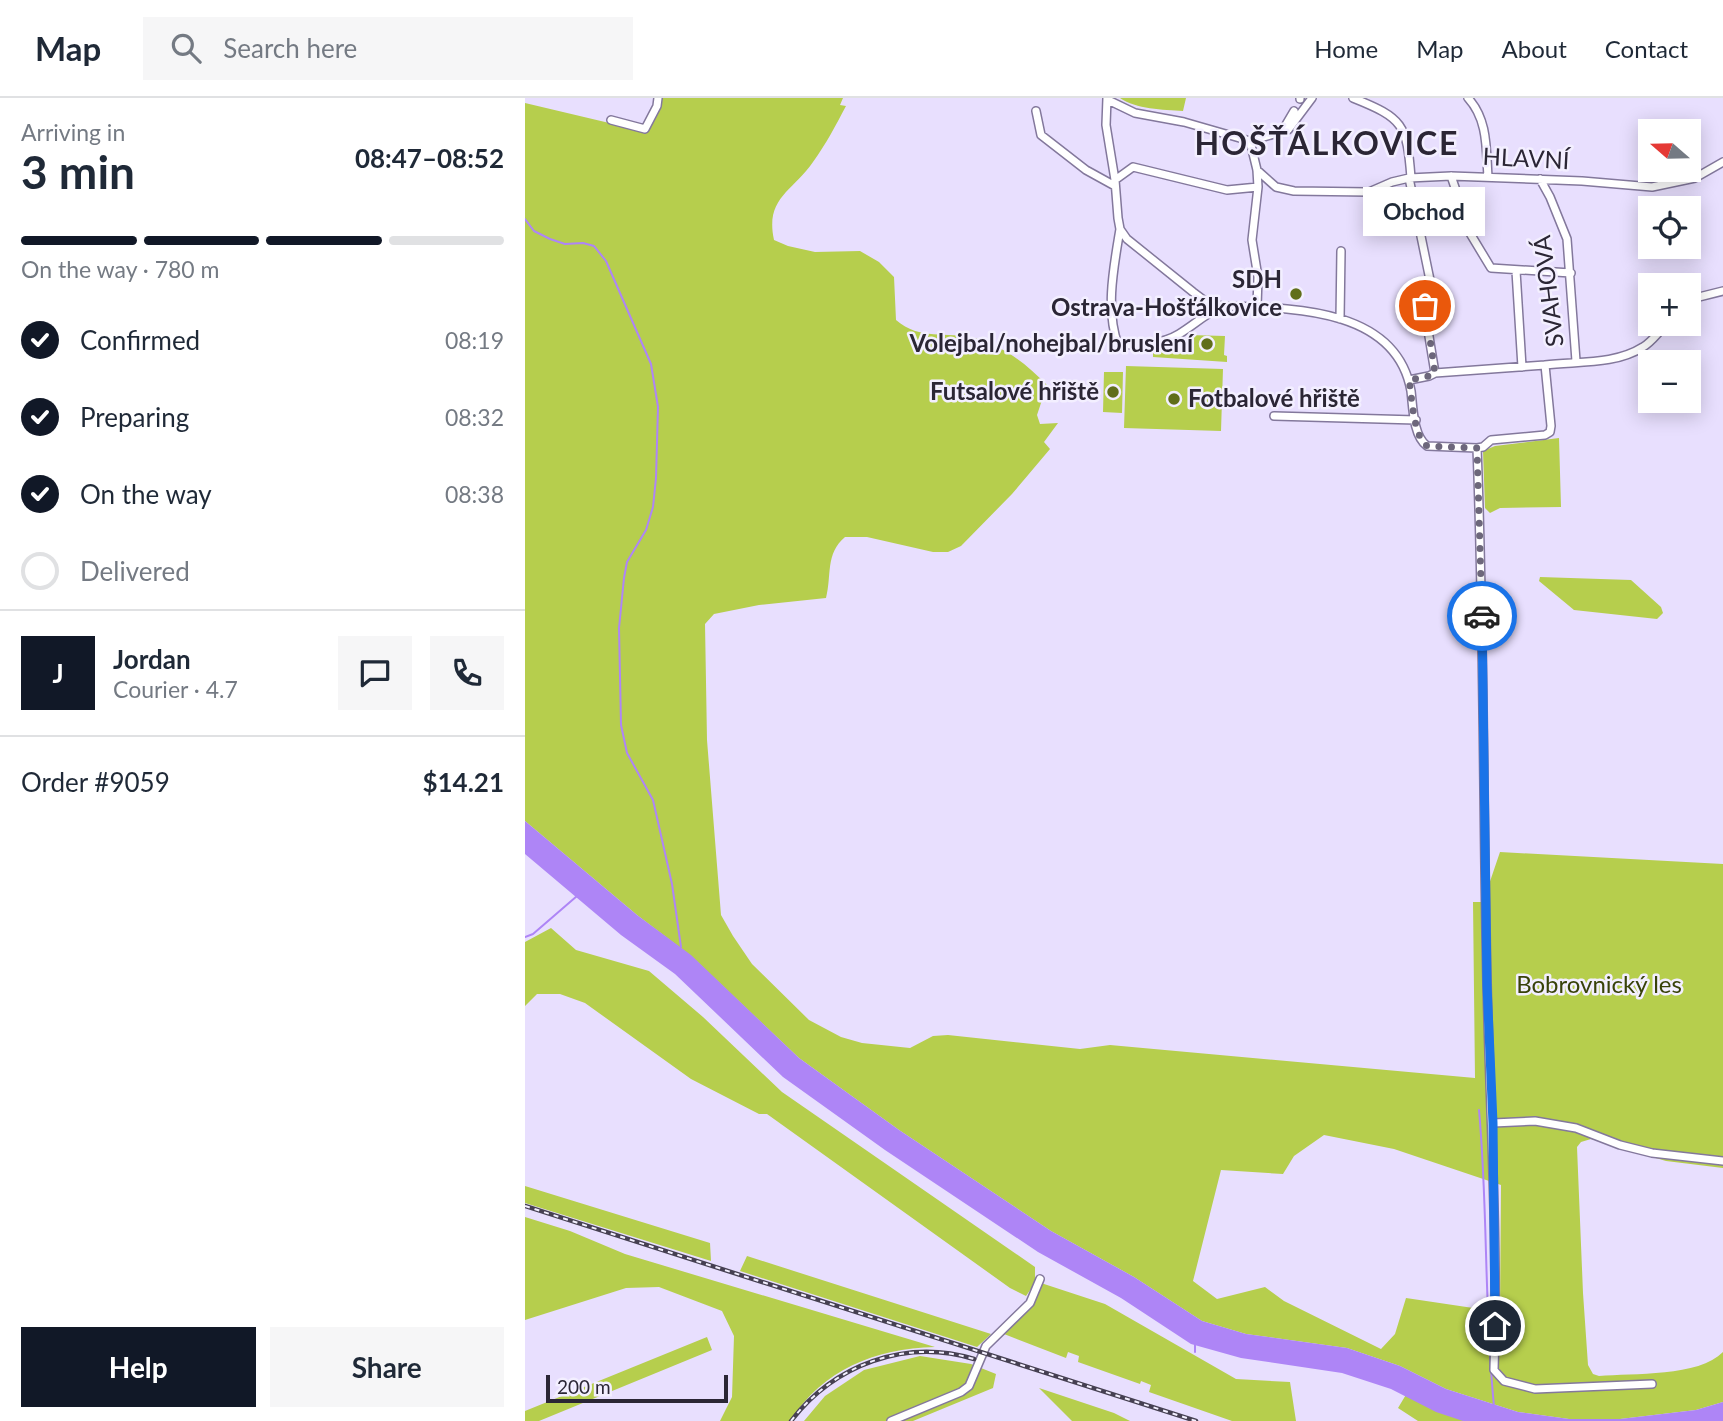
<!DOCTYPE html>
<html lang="en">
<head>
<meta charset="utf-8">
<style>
  :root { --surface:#fff; --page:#f6f6f7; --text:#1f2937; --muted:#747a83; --line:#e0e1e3; --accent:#111827 }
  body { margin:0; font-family:Lato,sans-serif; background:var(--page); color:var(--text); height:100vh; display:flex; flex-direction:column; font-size:26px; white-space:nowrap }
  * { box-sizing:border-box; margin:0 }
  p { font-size:23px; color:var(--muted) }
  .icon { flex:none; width:38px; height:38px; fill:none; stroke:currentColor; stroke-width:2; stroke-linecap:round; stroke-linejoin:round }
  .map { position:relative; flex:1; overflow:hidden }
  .drawer { display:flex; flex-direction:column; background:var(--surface); width:525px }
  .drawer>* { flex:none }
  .needle { width:46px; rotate:290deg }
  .controls { position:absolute; left:1113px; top:21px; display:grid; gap:14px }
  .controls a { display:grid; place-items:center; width:63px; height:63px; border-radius:0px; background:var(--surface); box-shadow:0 4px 18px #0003; font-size:35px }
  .scale { position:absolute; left:21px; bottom:18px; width:182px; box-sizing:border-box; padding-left:7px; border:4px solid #2b2635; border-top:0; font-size:19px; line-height:24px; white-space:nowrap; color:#2b2635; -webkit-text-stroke:5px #f3efff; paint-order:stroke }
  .pin { position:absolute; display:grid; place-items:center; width:60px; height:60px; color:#fff; margin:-30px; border:4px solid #fff; border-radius:50%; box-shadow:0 2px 7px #0007 }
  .courier { position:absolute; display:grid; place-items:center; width:70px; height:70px; margin:-35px; border:5px solid #1a73e8; border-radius:50%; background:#fff; color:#222; box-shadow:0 2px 9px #0007 }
  .bubble { position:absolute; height:49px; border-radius:0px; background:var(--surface); box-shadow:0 4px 18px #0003; font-size:23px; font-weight:700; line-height:49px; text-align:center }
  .overview em { font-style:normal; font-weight:700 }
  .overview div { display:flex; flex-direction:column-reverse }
  .overview { display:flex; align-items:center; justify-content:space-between; height:119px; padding:0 21px }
  h1 { font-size:46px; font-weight:700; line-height:52px }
  .bar { display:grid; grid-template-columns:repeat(4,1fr); gap:10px 7px; align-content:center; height:84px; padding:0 21px }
  .bar i { height:9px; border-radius:5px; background:var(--line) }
  .bar .active { background:var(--accent) }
  .bar p { grid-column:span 4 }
  .line { display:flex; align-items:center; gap:18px; padding:0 21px; border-top:2px solid var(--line) }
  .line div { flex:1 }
  .round { display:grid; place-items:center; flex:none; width:74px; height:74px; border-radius:0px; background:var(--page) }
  ol { padding:0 21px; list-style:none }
  li { display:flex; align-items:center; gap:21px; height:77px }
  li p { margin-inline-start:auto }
  li .icon { padding:7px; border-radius:50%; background:var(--accent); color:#fff; stroke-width:4 }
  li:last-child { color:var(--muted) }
  li i { width:38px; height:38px; border:4px solid var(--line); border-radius:50% }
  .action { display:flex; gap:14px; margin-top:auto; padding:14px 21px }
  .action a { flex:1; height:80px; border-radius:0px; background:var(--accent); color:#fff; font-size:28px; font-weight:700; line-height:80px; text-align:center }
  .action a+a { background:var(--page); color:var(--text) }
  header { display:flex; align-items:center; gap:42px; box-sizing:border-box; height:98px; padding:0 35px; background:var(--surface); border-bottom:2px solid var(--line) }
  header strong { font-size:33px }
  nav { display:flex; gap:38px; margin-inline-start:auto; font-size:24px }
  .search { width:490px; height:63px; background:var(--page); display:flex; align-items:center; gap:18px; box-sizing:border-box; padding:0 24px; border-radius:0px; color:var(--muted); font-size:26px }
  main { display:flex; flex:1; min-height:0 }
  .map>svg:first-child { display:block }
  .green { fill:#b6ce4d; fill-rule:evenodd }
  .water { fill:#ae85f6 }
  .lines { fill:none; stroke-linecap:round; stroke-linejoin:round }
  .stream { stroke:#ae85f6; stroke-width:2 }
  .minor-casing { stroke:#83789c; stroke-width:10 }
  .minor { stroke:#fff; stroke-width:7 }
  .rail-casing { stroke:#464052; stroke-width:4.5 }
  .rail { stroke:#f3efff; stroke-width:2; stroke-dasharray:5; stroke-linecap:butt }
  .done { stroke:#6d677b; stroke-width:7; stroke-dasharray:0 12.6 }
  .route { stroke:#1a73e8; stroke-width:9 }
  .poi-dot { fill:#606e19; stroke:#f3efff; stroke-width:2.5 }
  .labels { text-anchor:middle; stroke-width:5; stroke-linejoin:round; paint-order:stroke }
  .street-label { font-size:24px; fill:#2b2635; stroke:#f3efff }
  .poi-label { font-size:24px; font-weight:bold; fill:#2b2635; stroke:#f3efff; text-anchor:end }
  .park-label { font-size:24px; fill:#384209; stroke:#f3efff }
  .district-label { font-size:32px; font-weight:bold; letter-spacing:2px; fill:#2b2635; stroke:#f3efff }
</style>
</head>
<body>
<header>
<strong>Map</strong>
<div class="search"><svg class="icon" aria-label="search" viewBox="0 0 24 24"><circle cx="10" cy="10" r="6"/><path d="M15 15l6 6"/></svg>Search here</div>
<nav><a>Home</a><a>Map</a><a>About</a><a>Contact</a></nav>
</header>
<main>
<section class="drawer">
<div class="overview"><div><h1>3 min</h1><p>Arriving in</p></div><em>08:47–08:52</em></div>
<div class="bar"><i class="active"></i><i class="active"></i><i class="active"></i><i></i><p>On the way · 780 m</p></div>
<ol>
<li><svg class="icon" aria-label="check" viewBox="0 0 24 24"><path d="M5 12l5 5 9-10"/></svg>Confirmed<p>08:19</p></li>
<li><svg class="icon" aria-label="check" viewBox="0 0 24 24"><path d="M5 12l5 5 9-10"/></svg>Preparing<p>08:32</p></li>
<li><svg class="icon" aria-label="check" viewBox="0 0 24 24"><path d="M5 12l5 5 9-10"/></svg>On the way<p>08:38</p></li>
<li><i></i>Delivered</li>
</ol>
<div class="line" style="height:126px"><b class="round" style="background:var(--accent);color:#fff">J</b><div><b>Jordan</b><p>Courier · 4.7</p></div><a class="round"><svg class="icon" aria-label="chat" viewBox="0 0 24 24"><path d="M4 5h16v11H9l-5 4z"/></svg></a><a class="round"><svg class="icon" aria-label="phone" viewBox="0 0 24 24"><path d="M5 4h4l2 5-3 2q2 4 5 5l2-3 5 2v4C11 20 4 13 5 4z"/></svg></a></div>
<div class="line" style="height:91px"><div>Order #9059</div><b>$14.21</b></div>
<div class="action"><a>Help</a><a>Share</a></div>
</section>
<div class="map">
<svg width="1198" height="1323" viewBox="0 0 1198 1323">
  <rect width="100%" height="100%" fill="#e8dffe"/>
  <path class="green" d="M134,0h184l-3,7 6,1c-10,19 -20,38 -33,56 -21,30 -48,36 -39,78l14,6 27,6 45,-1 19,11 15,15 2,43c24,21 50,11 78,18 30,8 52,26 73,47l-10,30 3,9 18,-1 -14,19 6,7 -38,45 -51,52 -13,6h-15l-66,-15h-22c-20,17 -13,38 -19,61l-67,7 -45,9 -9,10 2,116 14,175 12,21 19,28 57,56 32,17 21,6 48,5 23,-12 15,-1 132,14 30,-4 365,33 -2,-176h10l17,-50 223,12v304l-57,-7 -75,-22 -10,3 -4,5 6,146 5,72 5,9 6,2c34,-3 100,1 124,-24v50l-27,8 -76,9h-51l-51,-7 -72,-23 -46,-23 -53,-18 -101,-14 -44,-13 -68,-44 -83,-46 -152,-101 -100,-72 -108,-102 -54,-41 -112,-94v-718l118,28zM799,1037l70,14 107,36 -1,127 -94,-14 -11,36 -14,15 -97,-48 -19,-14 -48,12 -24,-18 28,-111 62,4 11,-18z
    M595,0h66l-3,13c-20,-1 -47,-2 -63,-13z
    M664,237l36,1 -1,19 3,1v6l-74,-5v-6l35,2z
    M601,268l97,3 -2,62 -97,-3z
    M579,274h19l-1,41 -19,-1z
    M1034,340l2,69 -61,1 -10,5 -5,-5 -2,-57 12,-5z
    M1015,479l91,3 30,27 2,6 -6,6 -83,-9 -35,-29z
    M26,830l25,22 73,21 54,46 79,75 253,175v16l-9,13 -16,-8 -243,-174h-8l-68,-35 -106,-76 -25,-9h-23l-12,12v-64z
    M0,1088l185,57 1,18 -186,-58z
    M0,1119l45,14 55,23 310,93c-61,2 -111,22 -145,74h-70l12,-24 2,-61 -12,-25 -63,-24 -33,1 -101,32z
    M222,1158l244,78 -14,13 -237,-76z
    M516,1185l64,21 131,75 54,3 6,39h-64l-83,-29 2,-7 -10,-4 -1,3 -62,-22 1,-6 -11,-4 -2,6 -62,-24z
    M182,1239l5,13 -173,71h-14v-10z
    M395,1258l51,8 25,10 -3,14 -80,33h-109l21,-25 39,-26z
    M514,1290l75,25 16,8h-58z
    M882,1295l62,28h-51l-20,-13z"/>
  <path class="water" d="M0,723l112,94 54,40 108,103 100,72 152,101 83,46 68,44 44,13 101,14 53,18 46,23 72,23 51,7h51l76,-9 27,-8v19h-260l-27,-9 -45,-23 -49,-16 -101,-15 -50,-14 -70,-46 -83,-46 -153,-102 -102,-73 -108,-103 -54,-39 -96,-81z"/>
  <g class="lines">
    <path class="stream" d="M0,121l9,12 16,8 15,5 18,-1 11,3 12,15 45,103 7,43 -2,71 -3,29 -7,23 -19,32 -3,16 -5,50 2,97 6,28 26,47 19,84 9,63
      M0,839l8,-3 44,-38
      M954,1012c9,98 5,197 15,296
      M670,1254v-8"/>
    <defs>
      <path id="minor" d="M582,0l-1,27 9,55 3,38 2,11 7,10 66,53 12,9 17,5c66,2 174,0 189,85 2,16 2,45 16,55l50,2 6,-1 8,-7 54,-5 5,-3 1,-6 -6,-61c32,-4 70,0 98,-18 9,-5 16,-16 24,-23
        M828,0c50,20 54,26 58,80
        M943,0c20,22 18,50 20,79
        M775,1v-1
        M583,2l27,13 49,9 66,19
        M511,13l5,24 45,35 29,16
        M86,22l34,9 12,-23 1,-8
        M759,30l10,-17
        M725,43l7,29 1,17 -6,53 6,37 -1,30
        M725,43l38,-11 24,-32
        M732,72l19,17 18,4 75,1 23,-10 17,-4 42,-2 131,5 70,6 43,-9 28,-16
        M926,78l8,23 3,21 29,48 80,5
        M884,80l21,102 -6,26 11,67
        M1015,81l10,18 17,42 9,122
        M590,82l18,-13 94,23 31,-3
        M595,131c-6,37 -15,80 -2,116 20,0 43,0 61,-11 15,-9 26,-20 42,-27
        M991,173l6,96
        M1164,205l6,-5 28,-7
        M815,221l1,-68
        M884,282l20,-4 6,-3 110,-8
        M749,318l142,4
        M952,350c7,178 6,356 10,535 3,129 11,257 7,387l10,11 31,8 117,-5
        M968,1025l42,-2 41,7 44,17 32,8 71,8
        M366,1323l70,-29 8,-6 17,-40 44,-43 10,-24"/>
    </defs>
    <use href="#minor" class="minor-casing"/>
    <use href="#minor" class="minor"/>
    <defs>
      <path id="rail" d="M0,1108l671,215
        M266,1323c43,-56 114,-83 183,-62"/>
    </defs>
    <use href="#rail" class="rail-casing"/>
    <use href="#rail" class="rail"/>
  </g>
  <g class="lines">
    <path class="done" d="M900,208l10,67 -6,3 -20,4c3,16 4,56 18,66l50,2 5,168"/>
    <path class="route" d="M957,518l5,369 6,138 2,203"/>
  </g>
  <g class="poi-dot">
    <circle cx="771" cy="196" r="7"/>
    <circle cx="682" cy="246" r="7"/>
    <circle cx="588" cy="294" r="7"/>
    <circle cx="649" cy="301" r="7"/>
  </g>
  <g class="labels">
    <g class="street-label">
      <text transform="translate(1001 61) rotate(3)" y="8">HLAVNÍ</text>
      <text transform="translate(1024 193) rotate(-97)" y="8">SVAHOVÁ</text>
    </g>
    <g class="poi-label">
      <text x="757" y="190">SDH<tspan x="757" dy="28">Ostrava-Hošťálkovice</tspan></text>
      <text x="668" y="254">Volejbal/nohejbal/bruslení</text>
      <text x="574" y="302">Futsalové hřiště</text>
      <text x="663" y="309" text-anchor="start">Fotbalové hřiště</text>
    </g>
    <g class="park-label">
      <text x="1074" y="895">Bobrovnický les</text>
    </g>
    <g class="district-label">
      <text x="802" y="57">HOŠŤÁLKOVICE</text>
    </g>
  </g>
</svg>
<div class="controls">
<a><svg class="needle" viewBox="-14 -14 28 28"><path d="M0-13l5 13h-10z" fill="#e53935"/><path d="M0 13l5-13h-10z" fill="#747a83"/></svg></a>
<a><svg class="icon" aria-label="locate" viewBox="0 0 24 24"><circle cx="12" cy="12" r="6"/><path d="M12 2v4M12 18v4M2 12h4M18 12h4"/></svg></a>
<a>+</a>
<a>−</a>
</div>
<div class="scale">200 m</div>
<div class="pin" style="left:900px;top:208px;background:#ea580c"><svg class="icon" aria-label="bag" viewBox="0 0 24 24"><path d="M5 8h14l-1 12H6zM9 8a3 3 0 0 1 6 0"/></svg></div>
<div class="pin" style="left:970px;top:1228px;background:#1f2937"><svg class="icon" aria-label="home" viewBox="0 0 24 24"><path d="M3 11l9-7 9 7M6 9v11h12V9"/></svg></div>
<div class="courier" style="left:957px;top:518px"><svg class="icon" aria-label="car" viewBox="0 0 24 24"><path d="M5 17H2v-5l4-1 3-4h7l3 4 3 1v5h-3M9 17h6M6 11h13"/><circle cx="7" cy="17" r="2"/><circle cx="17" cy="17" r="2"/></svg></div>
<div class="bubble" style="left:838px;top:89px;width:122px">Obchod</div>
</div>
</main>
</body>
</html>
